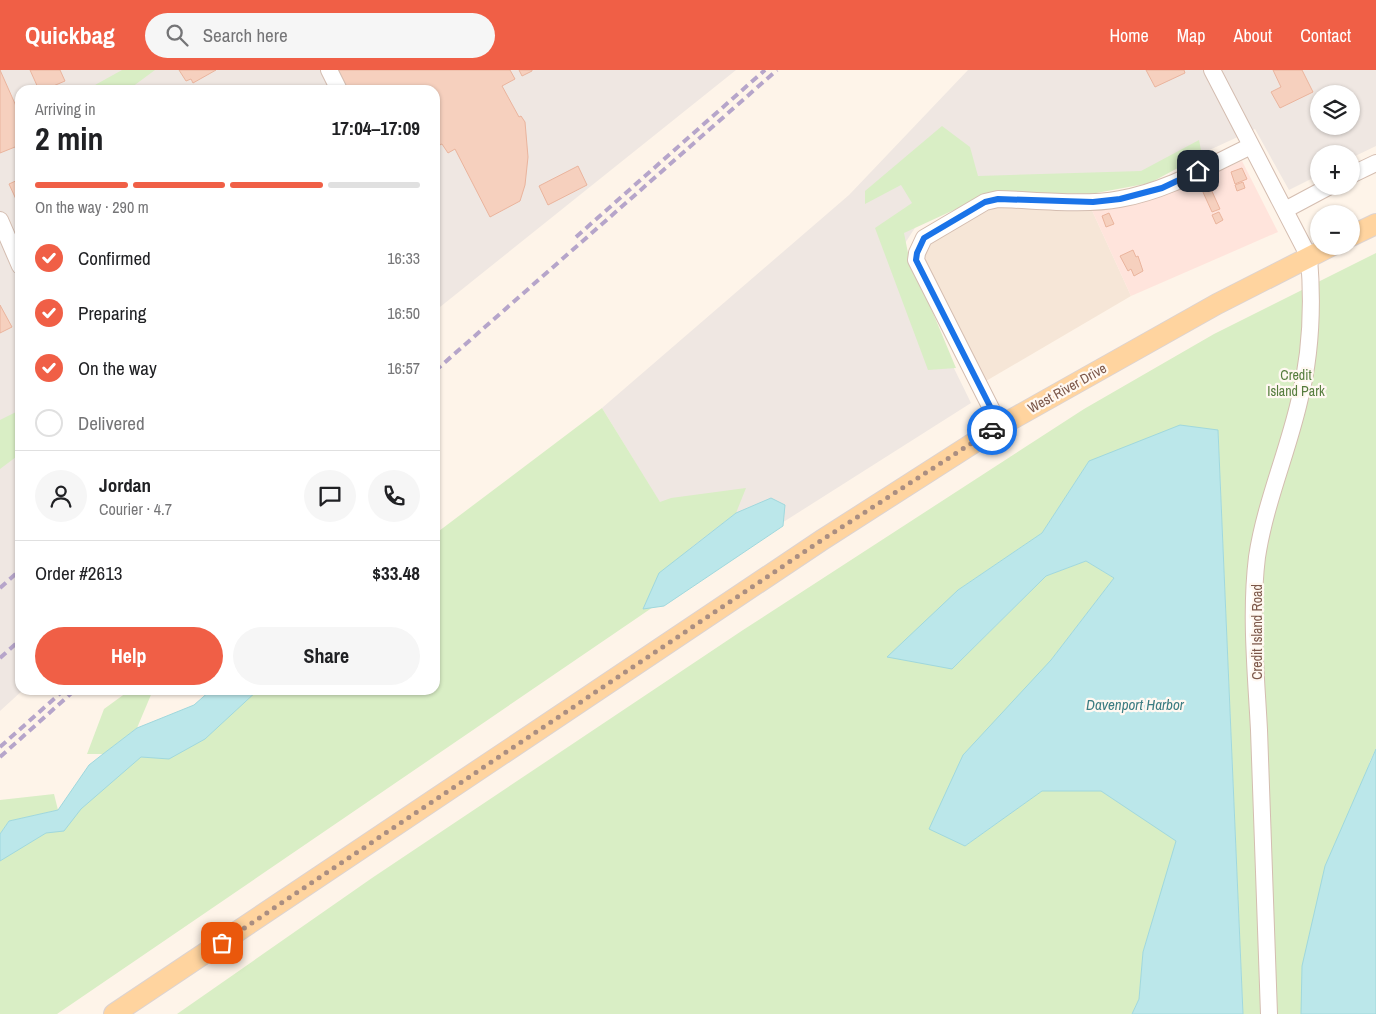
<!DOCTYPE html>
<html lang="en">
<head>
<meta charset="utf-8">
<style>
  :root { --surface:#fff; --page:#f6f6f6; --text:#202124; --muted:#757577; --line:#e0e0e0; --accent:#f05f46 }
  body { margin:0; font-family:"Archivo Narrow",sans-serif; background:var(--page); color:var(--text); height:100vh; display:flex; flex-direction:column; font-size:19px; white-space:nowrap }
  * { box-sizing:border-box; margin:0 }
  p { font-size:16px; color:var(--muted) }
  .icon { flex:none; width:28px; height:28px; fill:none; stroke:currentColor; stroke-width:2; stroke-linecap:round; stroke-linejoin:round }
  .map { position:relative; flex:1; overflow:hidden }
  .sheet { position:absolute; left:15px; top:15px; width:425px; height:610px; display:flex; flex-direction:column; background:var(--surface); border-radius:15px; box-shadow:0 1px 4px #0004 }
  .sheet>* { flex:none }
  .fabs { position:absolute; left:1310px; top:15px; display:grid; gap:10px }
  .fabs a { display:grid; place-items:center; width:50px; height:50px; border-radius:50%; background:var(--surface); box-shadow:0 1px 4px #0004; font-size:25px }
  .pin { position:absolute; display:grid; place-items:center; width:42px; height:42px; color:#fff; margin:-21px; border-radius:10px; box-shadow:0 2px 8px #0006 }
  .courier { position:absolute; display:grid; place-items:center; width:50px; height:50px; margin:-25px; border:4px solid #1a73e8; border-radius:50%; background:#fff; color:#222; box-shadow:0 1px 6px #0007 }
  .headline em { font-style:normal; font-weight:800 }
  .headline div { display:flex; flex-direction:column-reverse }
  .headline { display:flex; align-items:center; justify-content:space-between; height:85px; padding:0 20px }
  h1 { font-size:32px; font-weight:800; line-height:38px }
  .bar { display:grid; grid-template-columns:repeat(4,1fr); gap:8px 5px; align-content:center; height:60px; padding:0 20px }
  .bar i { height:6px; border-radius:4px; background:var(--line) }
  .bar .on { background:var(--accent) }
  .bar p { grid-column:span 4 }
  .line { display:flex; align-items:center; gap:12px; padding:0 20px; border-top:1px solid var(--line) }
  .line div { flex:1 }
  .round { display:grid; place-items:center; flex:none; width:52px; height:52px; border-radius:26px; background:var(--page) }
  ol { padding:0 20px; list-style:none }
  li { display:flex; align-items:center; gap:15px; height:55px }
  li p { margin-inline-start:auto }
  li .icon { padding:5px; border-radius:50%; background:var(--accent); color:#fff; stroke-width:4 }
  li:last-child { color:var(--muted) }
  li i { width:28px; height:28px; border:2px solid var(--line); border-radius:50% }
  .cta { display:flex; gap:10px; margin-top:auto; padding:10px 20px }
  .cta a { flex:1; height:58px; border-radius:30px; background:var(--accent); color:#fff; font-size:20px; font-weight:800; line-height:58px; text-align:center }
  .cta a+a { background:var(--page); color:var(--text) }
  header { display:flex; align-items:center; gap:30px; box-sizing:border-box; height:70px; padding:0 25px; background:var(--accent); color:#fff }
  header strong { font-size:24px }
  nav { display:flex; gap:28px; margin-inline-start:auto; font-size:18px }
  .search { width:350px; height:45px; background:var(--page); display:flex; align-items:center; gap:12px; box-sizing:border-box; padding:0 18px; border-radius:28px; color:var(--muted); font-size:19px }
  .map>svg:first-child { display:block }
  .residential { fill:#f6e6d7 }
  .commercial { fill:#ffe4dc }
  .industrial { fill:#efe7e2; fill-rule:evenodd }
  .green { fill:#d9eec5 }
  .water { fill:#bbe7ea; stroke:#a0d8dd }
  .building { fill:#f6d0be; stroke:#eab49d }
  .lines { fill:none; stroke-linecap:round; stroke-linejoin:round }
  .minor-casing { stroke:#d4bdb0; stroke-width:18 }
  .major-casing { stroke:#ddd3d0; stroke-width:22 }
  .minor { stroke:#fff; stroke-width:16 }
  .major { stroke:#ffd49f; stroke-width:20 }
  .rail { stroke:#b6a5ca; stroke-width:4; stroke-dasharray:8 5; stroke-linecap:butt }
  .done { stroke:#aa8e81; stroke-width:5; stroke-dasharray:0 9 }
  .route { stroke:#1a73e8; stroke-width:6 }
  .labels { text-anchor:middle; stroke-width:4.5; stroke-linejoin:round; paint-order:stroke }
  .park-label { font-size:14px; fill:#557c3d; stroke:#fff8f1 }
  .street-label { font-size:14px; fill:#7c5749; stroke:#fff8f1 }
  .water-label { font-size:15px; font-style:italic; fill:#3b7c82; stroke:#fff8f1 }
</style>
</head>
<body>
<header>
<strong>Quickbag</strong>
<div class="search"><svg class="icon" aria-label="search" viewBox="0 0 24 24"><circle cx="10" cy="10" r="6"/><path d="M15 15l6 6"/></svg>Search here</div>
<nav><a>Home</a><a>Map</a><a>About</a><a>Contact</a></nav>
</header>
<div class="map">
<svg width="1376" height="944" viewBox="0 0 1376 944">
  <rect width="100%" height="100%" fill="#fef4e9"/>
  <path class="residential" d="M1043,135l47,1 41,90 -145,85 -61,-117v-15l7,-13 62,-28z"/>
  <path class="commercial" d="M1242,91l36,71 -147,64 -41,-90 55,-5z"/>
  <path class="industrial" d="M0,0h736l-301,241v-221h-415v600h3l-23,21z
    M968,0h408v76l-25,12v-4h-32v21l-30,15 -34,-61 -104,48 -152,10 -77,30 -24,37 73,149 -268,170 -101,-165 247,-213zM1319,24h32v32h-32z"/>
  <path class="green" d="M122,0h33l-27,20h-42z
    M942,56l28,21 8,29 163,-5 58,-31 3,15 -52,28 -59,11 -98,-2 -89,41 4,20 48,115 -28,2 -53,-142 37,-25 -11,-18 -36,19v-13z
    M1376,183v496l-6,12 -69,253h-58l-25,-584 -129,31 -47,72 -84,57 -6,79 94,-93 40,-15 28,17 -63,82 -86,186 77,-55h59l76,50 -34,111 -4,47 -7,15h-955l195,-136 371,-248 341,-221 130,-75z
    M602,338l58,94 11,-4 75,-10 -10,25 -47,36 14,24 -646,441h-57v-154l226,-170h209v-156z
    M20,340v44l-20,15v-49z
    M130,620h23l-16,38 -34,26h-16l17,-45z
    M54,724l4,16 -49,11 -9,13v-34z"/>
  <path class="water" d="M1180,355l38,5 25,584h-111l7,-15 4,-47 33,-111 -75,-50h-59l-77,55 -36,-17 34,-74 88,-95 63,-82 -28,-17 -40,15 -94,93 -65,-12 71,-67 84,-57 47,-72z
    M771,428l14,7 -2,21 -119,80 -21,3 16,-36 77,-60z
    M211,620h47l-53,49 -36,20 -28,-2 -60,52 -17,22 -18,2 -46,28v-27l9,-13 49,-11 31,-45 14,-11 34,-26 57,-23z
    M1376,679v265h-75l1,-48 23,-100z"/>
  <path class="building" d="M0,0l20,45v30l-20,8z
    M30,0h30l5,11 -21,9h-5z
    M179,0h37l-23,13 -2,-4 -5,2z
    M337,0h173l5,9 -13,7 17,31 2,-1 4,6 3,35 -3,28 -5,16 -30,16 -35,-68 -7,4 -6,-9 -7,3v-57h-91z
    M519,0h13v1l-10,5z
    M1146,0h38l1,3 -30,14z
    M1273,0h29l11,22 -33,16 -9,-16 10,-5z
    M578,96l9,19 -39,20 -9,-19z
    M1242,98l5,11 -12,5 -4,-12z
    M1206,108l14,31 -8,3 -14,-31z
    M20,109v29l-11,-24z
    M1243,112l2,6 -8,3 -2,-6z
    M1219,142l4,8 -7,4 -4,-9z
    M1109,143l5,11 -8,3 -4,-11z
    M1133,180l3,7 2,-1 5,15 -9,5 -3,-7 -3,2 -8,-15z
    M0,235l12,22 -12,6z"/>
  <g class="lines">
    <defs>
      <path id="minor" d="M329,0l10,20
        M1212,0l97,187c4,48 2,98 -10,145 -12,52 -34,102 -42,155 -7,57 -1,116 2,173 3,95 7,189 10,284
        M1351,105l25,-12
        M1285,140l45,-24
        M0,150l20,46
        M1000,356l-84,-166 1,-7 7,-15 61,-36 13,-3c37,1 86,7 122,0 46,-8 89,-33 131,-53"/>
      <path id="major" d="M1351,166l25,-12
        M114,944l708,-474 178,-114 217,-122 114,-58"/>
    </defs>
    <use href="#minor" class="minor-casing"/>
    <use href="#major" class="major-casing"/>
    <use href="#minor" class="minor"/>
    <use href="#major" class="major"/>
    <path class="rail" d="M576,167l189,-167
      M435,301l342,-301
      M0,518l20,-18
      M0,588l20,-18
      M0,677l64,-57
      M0,687l75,-67"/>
  </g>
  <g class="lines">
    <path class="done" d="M222,873l600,-403 170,-110"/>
    <path class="route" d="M992,360l8,-4 -84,-166 1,-7 7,-15 61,-36 13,-3 95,3 27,-3 42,-11 36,-17"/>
  </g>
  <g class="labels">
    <g class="park-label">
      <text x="1296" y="310">Credit<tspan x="1296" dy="16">Island Park</tspan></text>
    </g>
    <g class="street-label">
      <text transform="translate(1067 318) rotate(-29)" y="5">West River Drive</text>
      <text transform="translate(1257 562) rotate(-90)" y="5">Credit Island Road</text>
    </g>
    <g class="water-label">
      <text x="1135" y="640">Davenport Harbor</text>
    </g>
  </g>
</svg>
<div class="fabs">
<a><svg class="icon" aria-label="layers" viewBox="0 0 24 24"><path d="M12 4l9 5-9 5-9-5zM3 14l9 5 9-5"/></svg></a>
<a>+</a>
<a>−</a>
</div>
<div class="pin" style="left:222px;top:873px;background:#ea580c"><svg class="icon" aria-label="bag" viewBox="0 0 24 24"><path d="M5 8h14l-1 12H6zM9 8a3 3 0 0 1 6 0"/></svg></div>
<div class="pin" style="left:1198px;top:101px;background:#1f2937"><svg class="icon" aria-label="home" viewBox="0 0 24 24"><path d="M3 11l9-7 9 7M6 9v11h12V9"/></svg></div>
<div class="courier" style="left:992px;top:360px"><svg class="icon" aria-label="car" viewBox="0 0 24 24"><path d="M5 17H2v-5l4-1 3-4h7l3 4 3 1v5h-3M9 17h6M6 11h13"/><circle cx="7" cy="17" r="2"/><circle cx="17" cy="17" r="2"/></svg></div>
<section class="sheet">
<div class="headline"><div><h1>2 min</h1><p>Arriving in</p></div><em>17:04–17:09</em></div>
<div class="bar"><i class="on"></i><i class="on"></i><i class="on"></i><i></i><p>On the way · 290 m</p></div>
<ol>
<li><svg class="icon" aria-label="check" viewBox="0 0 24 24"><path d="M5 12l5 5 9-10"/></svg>Confirmed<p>16:33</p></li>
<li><svg class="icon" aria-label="check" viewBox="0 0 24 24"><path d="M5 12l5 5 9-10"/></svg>Preparing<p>16:50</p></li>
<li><svg class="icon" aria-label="check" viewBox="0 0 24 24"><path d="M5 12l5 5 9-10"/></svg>On the way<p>16:57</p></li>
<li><i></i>Delivered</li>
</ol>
<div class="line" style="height:90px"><a class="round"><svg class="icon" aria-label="person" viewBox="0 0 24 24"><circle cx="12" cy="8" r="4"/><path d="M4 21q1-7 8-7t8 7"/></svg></a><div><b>Jordan</b><p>Courier · 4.7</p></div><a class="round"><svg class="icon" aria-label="chat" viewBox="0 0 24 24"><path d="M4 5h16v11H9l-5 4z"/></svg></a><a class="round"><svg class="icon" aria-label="phone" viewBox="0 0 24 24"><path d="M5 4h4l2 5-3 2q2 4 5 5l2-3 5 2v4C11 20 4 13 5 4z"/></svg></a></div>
<div class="line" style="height:65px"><div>Order #2613</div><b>$33.48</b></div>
<div class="cta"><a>Help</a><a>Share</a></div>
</section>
</div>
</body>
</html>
